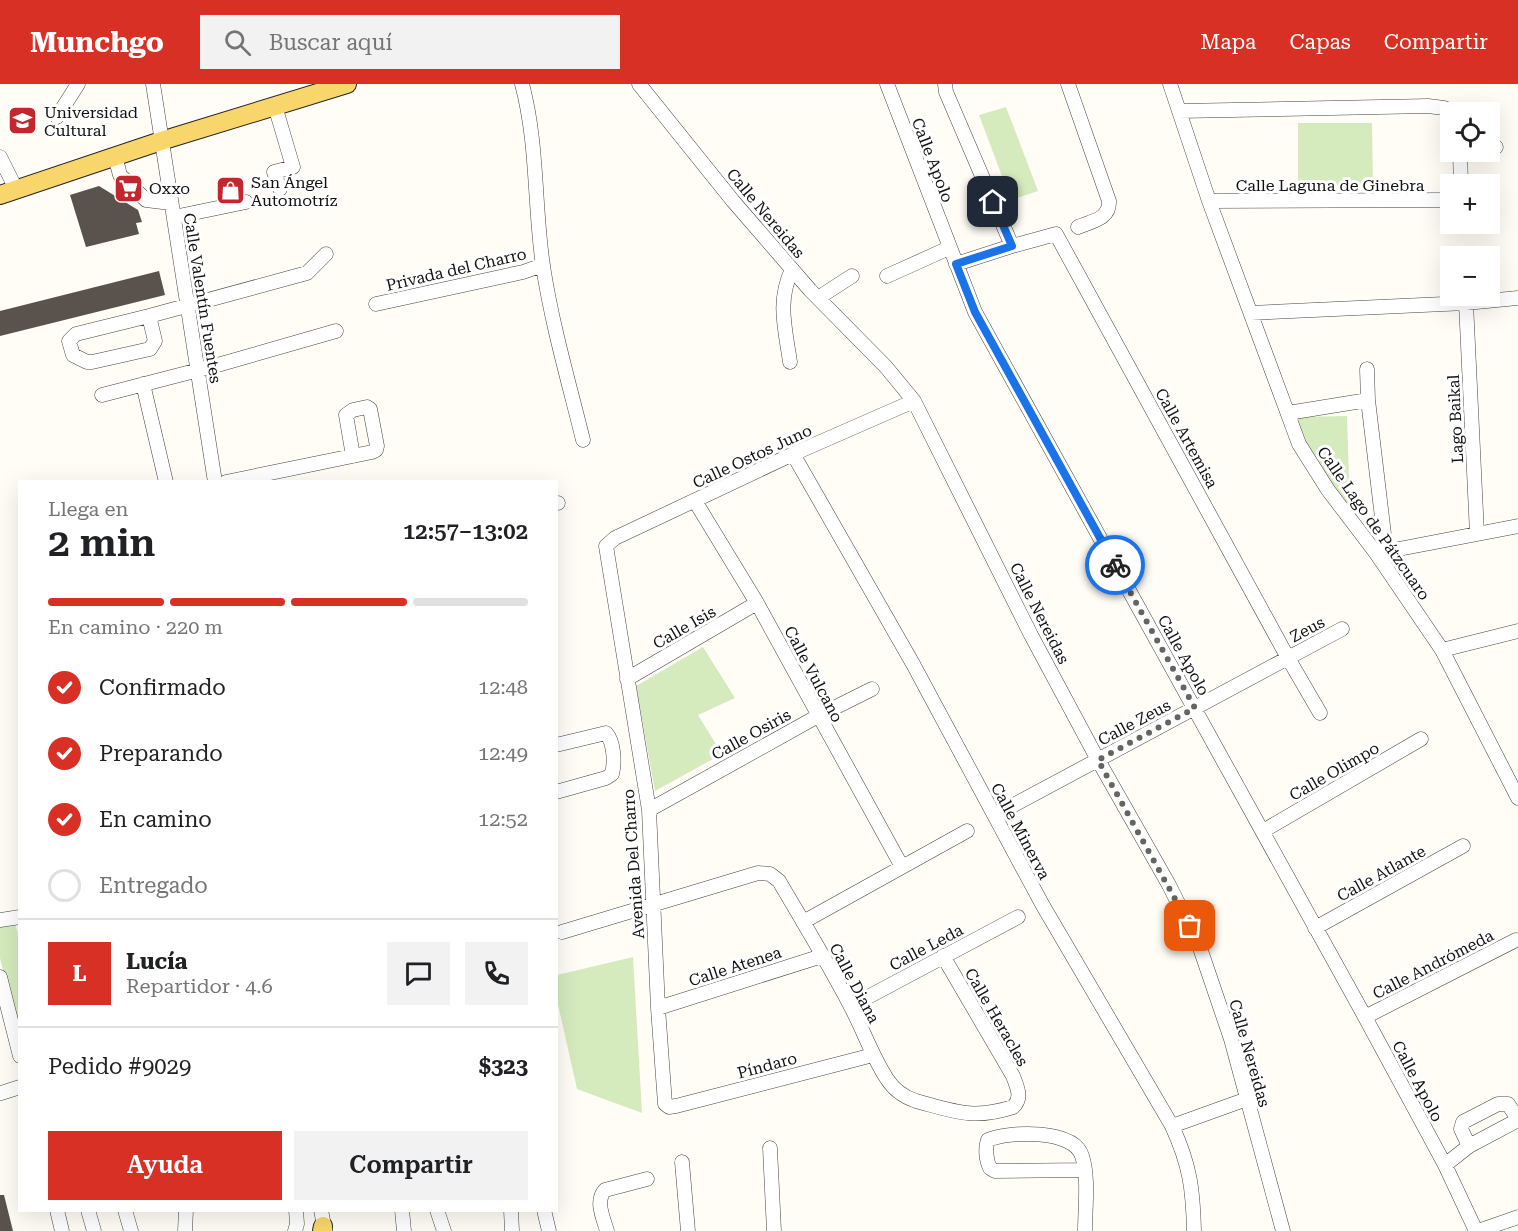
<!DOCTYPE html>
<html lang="es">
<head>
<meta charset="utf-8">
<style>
  :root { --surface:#fff; --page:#f2f2f2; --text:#202124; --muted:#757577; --line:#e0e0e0; --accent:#d93025 }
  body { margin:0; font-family:"Roboto Serif",serif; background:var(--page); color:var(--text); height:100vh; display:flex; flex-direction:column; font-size:22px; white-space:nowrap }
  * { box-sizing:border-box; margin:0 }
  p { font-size:20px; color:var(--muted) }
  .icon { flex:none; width:33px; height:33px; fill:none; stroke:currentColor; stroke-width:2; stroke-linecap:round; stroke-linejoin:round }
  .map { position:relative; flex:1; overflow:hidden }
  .drawer { position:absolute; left:18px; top:396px; width:540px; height:732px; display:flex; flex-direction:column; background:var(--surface); border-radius:0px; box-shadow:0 6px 24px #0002 }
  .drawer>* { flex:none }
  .controls { position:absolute; left:1440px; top:18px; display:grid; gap:12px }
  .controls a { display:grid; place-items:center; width:60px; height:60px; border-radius:0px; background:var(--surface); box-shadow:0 6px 24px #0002; font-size:30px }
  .pin { position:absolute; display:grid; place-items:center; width:51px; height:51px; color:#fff; margin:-26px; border-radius:12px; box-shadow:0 3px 9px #0006 }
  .courier { position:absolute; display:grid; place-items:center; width:60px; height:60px; margin:-30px; border:4px solid #1a73e8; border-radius:50%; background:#fff; color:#222; box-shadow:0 2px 8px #0007 }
  .overview em { font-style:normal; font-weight:600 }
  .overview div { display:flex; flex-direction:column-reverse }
  .overview { display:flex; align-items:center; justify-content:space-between; height:102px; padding:0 30px }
  h1 { font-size:39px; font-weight:600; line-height:45px }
  .bar { display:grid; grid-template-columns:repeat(4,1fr); gap:9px 6px; align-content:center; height:72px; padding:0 30px }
  .bar i { height:8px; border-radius:4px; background:var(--line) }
  .bar .selected { background:var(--accent) }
  .bar p { grid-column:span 4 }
  .line { display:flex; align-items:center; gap:15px; padding:0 30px; border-top:2px solid var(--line) }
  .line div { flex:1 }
  .round { display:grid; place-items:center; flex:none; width:63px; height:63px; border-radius:0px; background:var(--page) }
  ol { padding:0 30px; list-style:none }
  li { display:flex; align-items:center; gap:18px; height:66px }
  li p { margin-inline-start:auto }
  li .icon { padding:6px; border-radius:50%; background:var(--accent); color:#fff; stroke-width:4 }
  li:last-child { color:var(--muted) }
  li i { width:33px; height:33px; border:3px solid var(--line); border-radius:50% }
  .button { display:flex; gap:12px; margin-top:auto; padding:12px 30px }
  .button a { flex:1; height:69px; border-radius:0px; background:var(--accent); color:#fff; font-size:24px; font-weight:600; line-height:69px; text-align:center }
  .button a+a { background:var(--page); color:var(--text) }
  header { display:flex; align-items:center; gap:36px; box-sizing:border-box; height:84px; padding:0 30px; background:var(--accent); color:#fff }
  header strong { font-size:28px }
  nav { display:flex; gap:33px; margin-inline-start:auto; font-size:21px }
  .search { width:420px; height:54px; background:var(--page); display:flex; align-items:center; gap:15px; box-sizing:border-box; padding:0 21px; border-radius:0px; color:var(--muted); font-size:22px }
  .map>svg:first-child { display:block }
  .green { fill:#d5ebbd }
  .building { fill:#5a524d }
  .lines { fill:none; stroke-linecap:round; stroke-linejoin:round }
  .minor-casing { stroke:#444; stroke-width:15 }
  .major-casing { stroke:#222; stroke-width:20 }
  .minor { stroke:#fff; stroke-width:14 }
  .major { stroke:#f9d66b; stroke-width:18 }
  .done { stroke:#646461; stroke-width:6; stroke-dasharray:0 10.8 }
  .route { stroke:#1a73e8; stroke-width:8 }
  .labels { text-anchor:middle; stroke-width:6; stroke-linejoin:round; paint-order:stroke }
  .poi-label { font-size:16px; fill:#111; stroke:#fff; text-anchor:start }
  .street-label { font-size:16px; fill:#111; stroke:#fff }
</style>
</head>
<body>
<header>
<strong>Munchgo</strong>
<div class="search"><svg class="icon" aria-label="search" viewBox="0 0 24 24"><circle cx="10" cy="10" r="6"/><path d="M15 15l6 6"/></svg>Buscar aquí</div>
<nav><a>Mapa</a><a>Capas</a><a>Compartir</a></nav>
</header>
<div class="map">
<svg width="1518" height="1147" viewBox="0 0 1518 1147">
  <rect width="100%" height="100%" fill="#fffdf5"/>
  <path class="green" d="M1006,23l32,84 -27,9 -32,-85z
    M1298,39h74l1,63h-75z
    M1347,332l3,94 -43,-59 -12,-34z
    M703,563l32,51 -37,17 24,39 -67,37 -19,-105z
    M15,840l4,13v99l-19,-78v-32z
    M633,873l9,156 -65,-24 -20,-89v-25z"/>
  <path class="building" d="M99,102l39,24 4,12 -6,1 3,11 -53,13 -16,-52z
    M159,187l6,24 -165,41v-25z
    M0,1111h4l9,36h-13z"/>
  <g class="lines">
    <defs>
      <path id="minor" d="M153,0l62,398
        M522,0c16,60 12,121 21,182 9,59 26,117 40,174
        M639,0l94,117 77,89 76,77 28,34 117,234 67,125 71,125 30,60 32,94 52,192
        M887,0l88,228 390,705 80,148 31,66
        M945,0l1,8 66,154
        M1068,0l41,117c1,18 -17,20 -31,26
        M1170,0l39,117 90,243 29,46 48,63 66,97 76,148
        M275,22l18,61 -19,5 6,17
        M1179,27l249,-5 16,2 10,4
        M57,33l21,-33
        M1490,63h6
        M1460,68l1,32
        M115,72l5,19 26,25 25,3
        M0,73l16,32
        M1209,117l241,-1
        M174,133l72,-15
        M956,180l56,-18 44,-12 232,424 32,55
        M887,192l62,-28
        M818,214l34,-22
        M1466,219l11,231
        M376,220l147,-32 20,-7
        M1251,229l215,-10 52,-5
        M149,232l6,25 -5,8 -58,13h-5l-14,-7 -4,-14 7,-7 73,-18 158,-43 19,-19
        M790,278c-5,-35 -13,-60 2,-93
        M1367,285l1,31 18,151
        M143,300l23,98
        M102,311l112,-29 122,-35
        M1288,329l80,-13
        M793,370l120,210 129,240 130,222c18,39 21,63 22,105
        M226,398l146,-30 4,-2 1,-4 -7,-37 -3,-2 -14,3 -7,5 7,41
        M695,417l62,102 144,262
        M556,419h2
        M1378,469l140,-27
        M1442,566l76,-19
        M627,595l130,-76
        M556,661l50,-12c8,9 9,29 6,41l-6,4 -50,14
        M649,726l169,-94 54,-27
        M995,731l347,-186
        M1263,747l158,-92
        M0,836l20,-3
        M803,838l164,-91
        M1315,844l148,-82
        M562,848l196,-59 12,1 9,7c24,41 49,82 71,124 13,24 22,51 37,74 7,11 17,18 29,22 38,10 57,19 97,6 10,-9 4,-20 0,-31l-70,-120
        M0,893l20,79
        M851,922l167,-89
        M658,924l164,-52
        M1365,933l151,-77
        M873,971l-197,51 -7,1 -4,-3 -7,-96 -9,-198 -43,-264 9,-8 178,-84 121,-53
        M1,1009l19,-6
        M1172,1042l75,-27
        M1469,1062l-8,-17 2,-7 35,-18h10l10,15
        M770,1064l4,83
        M682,1078l6,69
        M1445,1081l24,-19 49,-26
        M57,1126l5,21
        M88,1126l6,21
        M125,1126l6,21
        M321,1126l4,21
        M402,1126l2,21
        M437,1126l7,21
        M511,1126l1,21
        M544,1126l5,21
        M185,1147l1,-21
        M295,1147l2,-7 -1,-14
        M607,1147c-4,-14 -12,-30 -2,-41l42,-11
        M1085,1147c0,-22 4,-54 -3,-75 -8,-27 -73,-25 -94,-16 -3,8 -2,20 2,28l5,3 90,-1
        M1478,1147l40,-14"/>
      <path id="major" d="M0,111l161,-54 186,-57
        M322,1147l1,-5"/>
    </defs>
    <use href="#minor" class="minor-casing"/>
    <use href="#major" class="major-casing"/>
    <use href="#minor" class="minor"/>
    <use href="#major" class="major"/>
  </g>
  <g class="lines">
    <path class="done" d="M1115,481l80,143 -97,52 92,166"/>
    <path class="route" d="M993,118l19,44 -56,18 19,48 140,253"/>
  </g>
  <defs>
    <symbol id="university-square" viewBox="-11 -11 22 22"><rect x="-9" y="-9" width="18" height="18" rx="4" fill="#c4262e" stroke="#fff"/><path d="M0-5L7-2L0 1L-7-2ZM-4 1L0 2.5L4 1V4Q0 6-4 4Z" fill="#fff"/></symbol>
    <symbol id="supermarket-square" viewBox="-11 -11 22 22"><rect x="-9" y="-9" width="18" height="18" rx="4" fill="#c4262e" stroke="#fff"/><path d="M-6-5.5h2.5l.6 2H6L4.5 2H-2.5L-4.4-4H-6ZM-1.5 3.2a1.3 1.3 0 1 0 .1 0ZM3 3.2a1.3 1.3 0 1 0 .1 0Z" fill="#fff"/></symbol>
    <symbol id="shop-square" viewBox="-11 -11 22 22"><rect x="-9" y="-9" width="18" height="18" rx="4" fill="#c4262e" stroke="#fff"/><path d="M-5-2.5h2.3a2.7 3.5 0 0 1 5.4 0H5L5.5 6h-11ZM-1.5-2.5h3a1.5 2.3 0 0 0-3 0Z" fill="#fff"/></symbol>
  </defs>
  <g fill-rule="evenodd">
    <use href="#university-square" x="6" y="20" width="33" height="33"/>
    <use href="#supermarket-square" x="112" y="88" width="33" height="33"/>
    <use href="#shop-square" x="214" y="90" width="33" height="33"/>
  </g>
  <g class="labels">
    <g class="poi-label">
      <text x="44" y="34">Universidad<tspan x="44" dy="18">Cultural</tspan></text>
      <text x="251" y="104">San Ángel<tspan x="251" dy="18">Automotríz</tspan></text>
      <text x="149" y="110">Oxxo</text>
    </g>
    <g class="street-label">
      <text transform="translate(933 76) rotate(69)" y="6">Calle Apolo</text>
      <text x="1330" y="107">Calle Laguna de Ginebra</text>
      <text transform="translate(766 129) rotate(50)" y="6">Calle Nereidas</text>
      <text transform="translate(456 185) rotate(-13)" y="6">Privada del Charro</text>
      <text transform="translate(203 214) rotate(81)" y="6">Calle Valentín Fuentes</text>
      <text transform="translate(1455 335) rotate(-93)" y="6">Lago Baikal</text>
      <text transform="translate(1187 354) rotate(61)" y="6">Calle Artemisa</text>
      <text transform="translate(752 372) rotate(-25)" y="6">Calle Ostos Juno</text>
      <text transform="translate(1374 439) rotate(55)" y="6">Calle Lago de Pátzcuaro</text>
      <text transform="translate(1040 529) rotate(63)" y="6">Calle Nereidas</text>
      <text transform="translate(684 543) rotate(-30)" y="6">Calle Isis</text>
      <text transform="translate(1307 545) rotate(-28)" y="6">Zeus</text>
      <text transform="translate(1184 571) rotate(61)" y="6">Calle Apolo</text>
      <text transform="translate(814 590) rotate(62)" y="6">Calle Vulcano</text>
      <text transform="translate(1134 638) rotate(-28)" y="6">Calle Zeus</text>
      <text transform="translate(751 650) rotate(-29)" y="6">Calle Osiris</text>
      <text transform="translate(1334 687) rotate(-30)" y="6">Calle Olimpo</text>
      <text transform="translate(1021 747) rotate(62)" y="6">Calle Minerva</text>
      <text transform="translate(633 780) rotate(-94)" y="6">Avenida Del Charro</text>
      <text transform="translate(1381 789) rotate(-29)" y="6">Calle Atlante</text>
      <text transform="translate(926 863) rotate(-28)" y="6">Calle Leda</text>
      <text transform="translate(1433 880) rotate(-27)" y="6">Calle Andrómeda</text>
      <text transform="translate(735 882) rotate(-18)" y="6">Calle Atenea</text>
      <text transform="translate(855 899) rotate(62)" y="6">Calle Diana</text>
      <text transform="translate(997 933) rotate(60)" y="6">Calle Heracles</text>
      <text transform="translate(1250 969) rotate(74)" y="6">Calle Nereidas</text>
      <text transform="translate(767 981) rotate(-15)" y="6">Píndaro</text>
      <text transform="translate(1418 997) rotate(62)" y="6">Calle Apolo</text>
    </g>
  </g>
</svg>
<div class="controls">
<a><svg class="icon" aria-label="locate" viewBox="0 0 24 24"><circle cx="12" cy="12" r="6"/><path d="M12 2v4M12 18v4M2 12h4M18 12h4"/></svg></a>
<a>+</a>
<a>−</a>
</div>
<div class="pin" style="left:1190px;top:842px;background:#ea580c"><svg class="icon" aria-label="bag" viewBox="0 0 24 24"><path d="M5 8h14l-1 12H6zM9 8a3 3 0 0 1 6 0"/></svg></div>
<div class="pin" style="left:993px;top:118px;background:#1f2937"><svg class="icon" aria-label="home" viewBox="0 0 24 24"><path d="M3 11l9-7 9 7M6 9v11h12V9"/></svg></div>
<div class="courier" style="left:1115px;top:481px"><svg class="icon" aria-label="bike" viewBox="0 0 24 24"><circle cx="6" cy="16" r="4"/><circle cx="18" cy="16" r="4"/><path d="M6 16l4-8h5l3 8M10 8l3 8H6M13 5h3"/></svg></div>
<section class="drawer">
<div class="overview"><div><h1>2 min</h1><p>Llega en</p></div><em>12:57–13:02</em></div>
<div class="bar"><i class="selected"></i><i class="selected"></i><i class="selected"></i><i></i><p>En camino · 220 m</p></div>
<ol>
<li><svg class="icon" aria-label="check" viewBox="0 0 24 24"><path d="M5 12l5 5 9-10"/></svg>Confirmado<p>12:48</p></li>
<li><svg class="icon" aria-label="check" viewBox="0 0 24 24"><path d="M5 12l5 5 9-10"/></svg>Preparando<p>12:49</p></li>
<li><svg class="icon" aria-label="check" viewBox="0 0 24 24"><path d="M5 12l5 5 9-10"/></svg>En camino<p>12:52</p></li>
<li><i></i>Entregado</li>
</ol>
<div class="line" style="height:108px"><b class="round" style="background:var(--accent);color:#fff">L</b><div><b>Lucía</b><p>Repartidor · 4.6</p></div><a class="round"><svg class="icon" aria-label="chat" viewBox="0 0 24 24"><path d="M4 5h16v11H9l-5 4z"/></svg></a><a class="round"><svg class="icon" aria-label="phone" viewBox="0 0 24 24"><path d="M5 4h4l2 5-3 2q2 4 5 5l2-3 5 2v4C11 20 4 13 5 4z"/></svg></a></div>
<div class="line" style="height:78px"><div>Pedido #9029</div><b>$323</b></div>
<div class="button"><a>Ayuda</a><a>Compartir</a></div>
</section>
</div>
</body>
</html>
